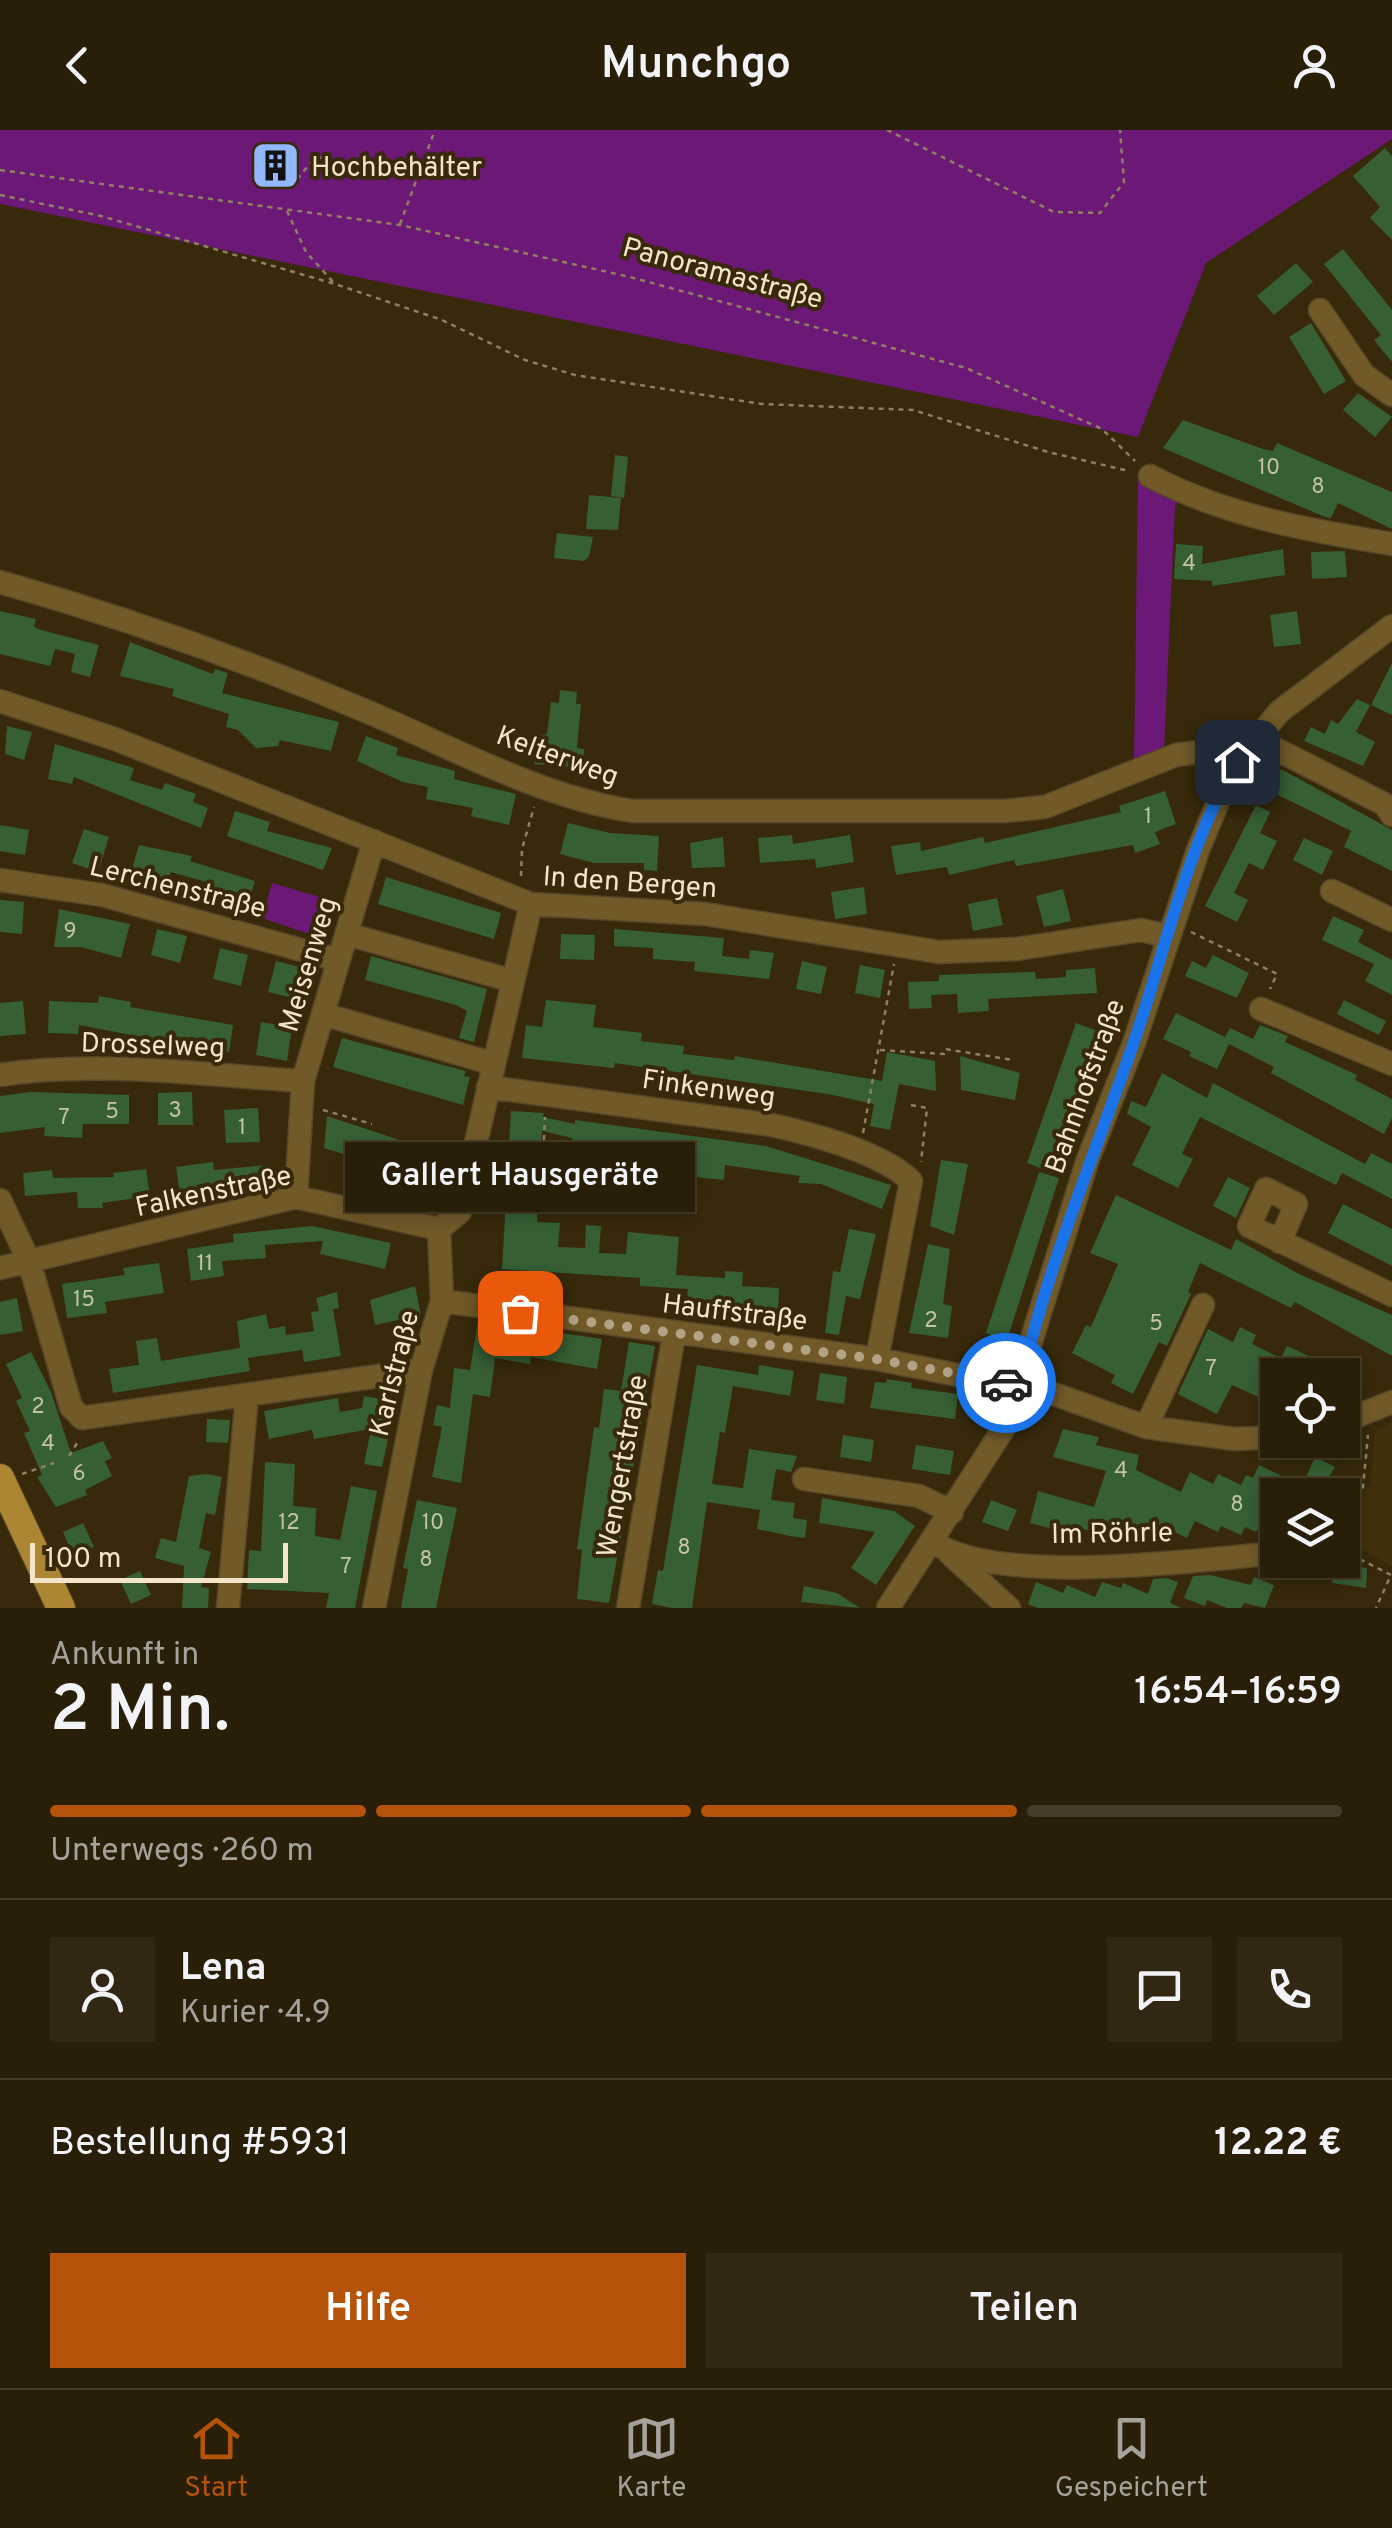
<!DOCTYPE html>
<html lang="de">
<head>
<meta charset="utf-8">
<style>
  :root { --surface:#291f08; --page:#312712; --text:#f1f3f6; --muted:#a5a29c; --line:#453d29; --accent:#b45309 }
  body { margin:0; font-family:Overpass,sans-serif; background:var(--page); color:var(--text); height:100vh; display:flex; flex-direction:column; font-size:38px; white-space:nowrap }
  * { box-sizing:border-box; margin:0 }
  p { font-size:32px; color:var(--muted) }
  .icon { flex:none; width:55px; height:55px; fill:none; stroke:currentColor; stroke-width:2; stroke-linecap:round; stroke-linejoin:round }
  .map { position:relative; height:1478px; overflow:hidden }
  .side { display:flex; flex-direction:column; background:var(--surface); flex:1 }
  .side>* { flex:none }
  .fabs { position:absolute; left:1260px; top:1228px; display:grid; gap:20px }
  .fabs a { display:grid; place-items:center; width:100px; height:100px; border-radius:0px; background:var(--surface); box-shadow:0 5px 15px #0003,0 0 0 2px var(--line); font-size:50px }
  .scale { position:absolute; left:30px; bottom:25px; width:258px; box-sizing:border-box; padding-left:10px; border:5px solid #f4e4c8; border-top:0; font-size:28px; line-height:35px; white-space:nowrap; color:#f4e4c8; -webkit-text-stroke:8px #37290a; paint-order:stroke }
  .pin { position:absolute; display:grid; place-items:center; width:85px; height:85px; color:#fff; margin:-42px; border-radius:20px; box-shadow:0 5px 15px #0006 }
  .courier { position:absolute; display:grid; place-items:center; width:100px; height:100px; margin:-50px; border:8px solid #1a73e8; border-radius:50%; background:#fff; color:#222; box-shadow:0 2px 12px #0007 }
  .bubble { position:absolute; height:70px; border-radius:0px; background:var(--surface); box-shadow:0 5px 15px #0003,0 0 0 2px var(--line); font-size:32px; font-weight:600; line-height:70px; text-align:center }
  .headline em { font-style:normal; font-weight:600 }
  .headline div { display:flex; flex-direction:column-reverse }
  .headline { display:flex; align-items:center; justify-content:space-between; height:170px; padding:0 50px }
  h1 { font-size:65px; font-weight:600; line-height:75px }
  .bar { display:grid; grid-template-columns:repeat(4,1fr); gap:15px 10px; align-content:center; height:120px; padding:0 50px }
  .bar i { height:12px; border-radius:8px; background:var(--line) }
  .bar .active { background:var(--accent) }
  .bar p { grid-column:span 4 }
  .line { display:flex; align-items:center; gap:25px; padding:0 50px; border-top:2px solid var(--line) }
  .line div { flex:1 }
  .round { display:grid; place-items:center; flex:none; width:105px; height:105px; border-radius:0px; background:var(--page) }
  .primary-button { display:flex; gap:20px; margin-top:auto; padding:20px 50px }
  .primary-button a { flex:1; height:115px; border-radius:0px; background:var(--accent); color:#fff; font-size:40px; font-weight:600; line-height:115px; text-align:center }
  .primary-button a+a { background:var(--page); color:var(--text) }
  header { display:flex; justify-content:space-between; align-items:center; height:130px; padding:0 50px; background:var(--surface); font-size:45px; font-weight:600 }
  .dock { display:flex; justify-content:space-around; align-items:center; height:140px; border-top:2px solid var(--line); background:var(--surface); font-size:28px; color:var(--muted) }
  .dock a { display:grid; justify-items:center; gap:5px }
  .dock .active { color:var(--accent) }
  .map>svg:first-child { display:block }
  .built { fill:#41300c }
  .green { fill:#6b1876 }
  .building { fill:#365f34 }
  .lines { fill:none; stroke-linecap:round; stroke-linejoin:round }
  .minor-casing { stroke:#554728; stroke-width:25 }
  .major-casing { stroke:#554728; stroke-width:30 }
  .path { stroke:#8f8062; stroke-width:2.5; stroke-dasharray:5 5; stroke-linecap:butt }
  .minor { stroke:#715928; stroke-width:22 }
  .major { stroke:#ad8633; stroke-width:28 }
  .done { stroke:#b2a386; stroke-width:10; stroke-dasharray:0 18 }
  .route { stroke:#1a73e8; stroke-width:12 }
  .labels { text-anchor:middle; stroke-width:8; stroke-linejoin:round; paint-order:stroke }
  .number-label { font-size:22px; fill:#c4c3a3 }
  .poi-label { font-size:28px; fill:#f4e4c8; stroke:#37290a; text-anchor:start }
  .street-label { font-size:28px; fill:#f4e4c8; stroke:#37290a }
</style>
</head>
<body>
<header><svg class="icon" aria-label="back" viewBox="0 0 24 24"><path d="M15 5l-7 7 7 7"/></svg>Munchgo<svg class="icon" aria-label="person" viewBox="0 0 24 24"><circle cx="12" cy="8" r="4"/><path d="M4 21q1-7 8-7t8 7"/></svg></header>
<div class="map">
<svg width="1392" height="1478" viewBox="0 0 1392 1478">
  <rect width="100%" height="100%" fill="#37290a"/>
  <path class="built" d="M1392,1292v144l-49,-27 -1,-8 28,-47 5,-52z"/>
  <path class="green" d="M0,0h1392v9l-186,124 -68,174 -1138,-233z
    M1138,347l42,21 -5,8 -11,244 -30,11z
    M272,753l65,19 -8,25 -23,6 -44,-15z"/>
  <path class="building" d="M1385,18l7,8v84l-22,-22 10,-11 -27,-31z
    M265,20l27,7 -5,24 -27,-6z
    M1343,119l49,61v52l-18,-22 7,-5 -57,-71z
    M1296,133l17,19 -39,33 -17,-19z
    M1311,193l35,58 -22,13 -35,-57z
    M1358,263l34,24 -17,20 -32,-27z
    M1183,290l80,29 10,2 4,-8 115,49v37l-54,-26 -7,15 -6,-1 -162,-69z
    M615,325l13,2 -4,41 -13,-2z
    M589,365l32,3 -3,32 -32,-1z
    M557,403l36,4 -4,20 -5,4 -30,-3z
    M1176,414l27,2 -1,18 81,-15 2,26 -73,11v-5l-38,-2z
    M1345,421l2,26 -35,2 -1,-27z
    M0,481l36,8 -2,8 7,3 58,15 -9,32 -19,-5 4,-18 -20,-5 -5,17 -50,-12z
    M1297,481l4,33 -27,3 -4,-32z
    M130,512l83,32 2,-5 13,4 -6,20 117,29 -8,29 -51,-11 -2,6 -22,2 -18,-18 -12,-3 3,-13 -57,-18 2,-7 -54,-13z
    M1392,533v52l-21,-10z
    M560,560l17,2 -1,12h5l-4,44 7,1 -1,19 -49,-4 1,-12h-8l1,-15 19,-3 4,-32 8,1z
    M1357,569l13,6 -14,27 19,10 -12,24 -59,-25 7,-14 14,7 6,-14 7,4z
    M7,596l25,6 -8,28 -19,-6z
    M366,606l32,12 -2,7 59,16 -1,8 62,15 -7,31 -38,-9 2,-8 -47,-9 2,-12 -25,-5 -46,-21z
    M55,614l79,24 -4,12 32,10 3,-7 31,11 -3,8 15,6 -7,20 -127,-51 -2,7 -24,-5z
    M1281,639l111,61v41l-48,-24 7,-16 -79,-39z
    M1165,661l11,33 -21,8 5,12 -25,9 -2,-8 -117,21 -2,-6 -65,15 -2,-8 -51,8 -5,-29 29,-4 1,9 62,-14 2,6 136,-31 -2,-6z
    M1256,675l14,7 -10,21 17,8 -14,29 -14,-7 -15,30 14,7 -11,22 -32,-16z
    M235,681l35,11 -3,9 65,17 -9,22 -96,-34z
    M568,693l42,10 49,3 -2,35 -13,-1v-7h-50l-34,-9z
    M0,695l29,5 -4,25 -25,-4z
    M84,699l25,8 -11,35 -26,-9z
    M792,705l1,9 57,-9 4,27 -38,6 -1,-9 -55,4 -2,-25z
    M723,707l2,30 -33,1 -2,-25z
    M1304,708l29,13 -11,24 -29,-15z
    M139,715l53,11 -2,5 65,20 -8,26 -41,-12 4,-12 -39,-11 -4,11 -36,-11z
    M386,747l115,36 -7,26 -116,-35z
    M864,757l3,27 -32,5 -4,-27z
    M1063,759l8,32 -27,6 -8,-31z
    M997,768l6,27 -30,6 -5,-27z
    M0,770l24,2 -2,32 -22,-2z
    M59,779l71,15 -9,34 -40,-11h-27z
    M1333,786l31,14 -6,12 34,18v35l-27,-14 9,-17 -52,-24z
    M157,799l30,7 -7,27 -29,-8z
    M614,799l110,9 -2,18 27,3 1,-9 24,3 -5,26 -75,-8 1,-9 -42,-3v-11l-39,-2z
    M561,804l34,1 -1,25 -34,-1z
    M220,818l28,7 -7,31 -28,-7z
    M1213,825l36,18 -12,25 -52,-22 7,-15 14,7z
    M371,826l116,33 -13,53 -15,-4 8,-27 -11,-6 -91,-25z
    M276,831l36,9 -7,31 -37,-9z
    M802,831l25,6 -6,27 -25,-5z
    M860,835l25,5 -5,28 -25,-5z
    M1095,838l2,25 -109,6 1,12 -31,2 -1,-19 -26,1 1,13 -23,1 -1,-27 31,-1v-6l96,-3 1,7 30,-2v-7z
    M99,866l32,6 -1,5 103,18 -4,27 -88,-11 1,-4 -63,-12 -1,9 -30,-1 1,-32 49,2z
    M546,870l50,5 -3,22 49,6 -1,8 43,5 -1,8 51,6 1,-4 147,25 5,-29 48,9 1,30 -37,-7 -9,46 -20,-4 4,-22 -46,-10 -213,-31 -1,5 -92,-10 4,-33 16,2z
    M1344,870l42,21 -7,14 -42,-21z
    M23,871l3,33 -26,2v-33z
    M1176,883l49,24 5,-9 23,11 7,-14 28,11 -3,6 72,33 -2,5 37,19v19l-8,16 -113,-61 3,-6 -45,-23 -12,25 -28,-13 2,-4 -28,-13z
    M261,892l31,5 -5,34 -31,-6z
    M1076,893l27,10 -38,117 -9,-2 -8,23 -21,-8z
    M342,908l124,33 -2,5 6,1 -7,28 -130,-38z
    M960,926l60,17 -5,27 -54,-10z
    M1162,943l45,25 6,-15 152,81 6,-11 21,11v35l-50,-26 -6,12 -136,-68 -18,37 11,5 -15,29 -46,-23 19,-38 -24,-13 4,-13 15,6z
    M31,962l98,3v29h-46l-1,14 -38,-2 1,-9 -45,6v-37z
    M192,962l1,33h-35v-32z
    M258,978l2,34 -34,1 -2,-33z
    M511,981l33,2 -1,4 32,7v-4l191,26 125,39 -9,24 -61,-25 -23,-1 2,-7 -75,-11 -1,15 -29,-3 1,-13 -26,-4 -1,7 -14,-2 1,-12 -84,-10v-5l-30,-7 -5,91 23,1 -2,24 27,1 1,-23 15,1 -2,27 27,1 2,-22 51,5 -3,38 49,3v-7l18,1 -1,14 37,2 -1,24 -91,-10 1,-13 -48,-3v-8l-138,-9z
    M327,986l124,41 -8,28 -119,-37z
    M941,1030l27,4 -14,71 -24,-9z
    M213,1032l1,8 52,-5 3,23 -33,8 -1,-4 -54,8 -5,-33z
    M146,1039l4,27 -48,7 1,5h-25l-1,-16 -52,4 -2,-23 29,-3 1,8 61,-1 -1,-4z
    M1039,1042l20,6 -52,162 -21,-7z
    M1228,1047l22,11 -14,30 -23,-12z
    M1116,1065l115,55 5,-11 63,35 93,41v41l-97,-54 -4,6 -91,-45 -12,29 3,2 -24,52 -8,-4 -26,52 -22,-11 4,-8 -43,-22 14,-28 5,2 27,-63 -28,-11z
    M1343,1074l49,25v37l-64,-33z
    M312,1096l79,17 -6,26 -65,-15 3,-13 -58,4 1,13 -44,3 2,15 -33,5 -4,-32 47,-7 -1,-8z
    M849,1099l27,5 -16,65 -14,-3 -7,39 -14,-2 8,-62 7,1z
    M928,1114l22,5 -7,55 9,2 -4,32 -39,-5z
    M159,1133l5,30 -59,9 2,11 -40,5 -5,-34 63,-9 -2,-7z
    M415,1156l6,29 -46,10 -5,-25z
    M337,1162l2,16 -6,1 8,47 -37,6 -2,-12 -54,8 2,13 -137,22 -4,-24 30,-4 -3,-24 21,-3 4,23 79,-13 -3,-27 29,-7 3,15 16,-3 1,9 28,-4 -3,-19 8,-1 -3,-13z
    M17,1168l6,33 -23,4v-33z
    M478,1191l124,18 -5,30 -66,-12 -1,7 -35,-6 -5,39 -17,-3 -12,89 -29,-6 10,-50 -9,-2 4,-20 13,3 4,-40 16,2z
    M1240,1197l16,8 -4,9 29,14 6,-12 64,29h-73v31l-46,-21 -15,29 -39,-20 30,-65 25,13z
    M629,1212l26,4 -46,257 -32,-4 5,-49 -5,-1 17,-122 5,1 5,-39 17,2z
    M31,1222l20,40 20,61 32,-12 9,17 -7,3 7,15 -27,14 2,5 -31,12 -19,-30 5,-2 -18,-42 6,-2 -14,-30 6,-3 -16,-34z
    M697,1235l61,10 1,-10 35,6 -4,25 -57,-10 -8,47 -5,-1 -8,52 31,4 6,-39 48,7 -6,16 -15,-3 -5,31 24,3 -2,15 14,2 -2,18 -15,-2 -33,-7 3,-19 -53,-8 -15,106h-20l-20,-4 6,-34 5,1z
    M820,1243l27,4 -3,27 -28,-4z
    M887,1249l25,4 -1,5 47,6 -3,25 -85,-11 5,-26 11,1z
    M364,1266l32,6 -14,65 -18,-3 7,-35 -57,10 -2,-9 -43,9 -5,-28 74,-13 2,14 22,-4z
    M207,1289l23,1 -2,23 -22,-1z
    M1063,1299l36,8 -3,8 43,10 -3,15 45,22 9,-20 23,12 5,-10 23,11 5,-10 7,3 6,-13 43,21 13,-29 20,10 -7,12 33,16h-83v34l-16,-8 -6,11 -11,-5 -4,8 -20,-9 -3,6 -23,-11 -8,17 -23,-11 -5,11 -39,-19 -4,18 -50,-12 -2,7 -34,-9 8,-32 56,16 12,-36 -53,-14z
    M843,1305l31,5 -3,22 -31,-5z
    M916,1315l38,6 -4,24 -38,-6z
    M265,1332l30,2 -2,42 23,2 -1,28 25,4 11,-54 26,5 -22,117h-29l3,-15 -82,-4 2,-39 12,1z
    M206,1344l16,3 -7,38 -9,-2 -7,35 12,4 -10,35 8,1 -1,20h-26l2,-42 -29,-8 6,-20 15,4 13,-66z
    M822,1368l72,13 21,15 -39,59 -25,-17 24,-36 -56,-9z
    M417,1370l40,8 -21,100h-35l7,-39 -5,-1z
    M991,1370l26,10 -9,21 -26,-9z
    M83,1393l11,24 -21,9 -10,-24z
    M1336,1434l31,4 -1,20 -34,-5z
    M140,1441l11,24 -20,9 -11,-24z
    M1210,1445l41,10 3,-8 20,8 -9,23 -21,-5 -3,5h-14l-20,-8 -2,6 -21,-8 9,-22z
    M1167,1448l11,4 -8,21 11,5h-143l-10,-4 8,-22 27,11 4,-8 28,12 7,-15 19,6 2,-5 25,11 5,-15z
    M804,1456l33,7 23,15 -59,-6z"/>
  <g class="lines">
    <defs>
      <path id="minor" d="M1320,180l44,65 28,20
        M1150,346c76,40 157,54 242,68
        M0,452c124,35 242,77 361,127 87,36 176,87 271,102h373l40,-4 131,-52 23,-3 38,10
        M0,571l115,38 416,165 174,10 234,38 78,-3 124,-19 26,6
        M1254,608l130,66 8,11
        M0,750l102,15 236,65
        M1332,761l60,29
        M347,804l166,47
        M1261,879l131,55
        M323,884l171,50
        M0,945c99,-15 204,0 303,6
        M488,957l284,38c40,9 111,28 139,56l-34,178
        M296,1067l7,-116 71,-240
        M0,1070l29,61 42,146 11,11 339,-48
        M1280,1112l16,-38 -30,-15 -17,37 143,69
        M0,1138l296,-71 143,32
        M442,1171l435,58 177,35 92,33 89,12 43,-2
        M1342,1292l50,-20
        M1146,1297l57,-122
        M804,1349l115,17 33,16
        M933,1412c66,45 263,18 345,11
        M949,1423l60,55
        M228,1478l19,-213
        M374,1478l47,-238 21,-69 -3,-72 21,-17 71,-308
        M628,1478l46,-274
        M888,1478l116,-180 84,-269 46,-116 64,-193 33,-79 48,-59 113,-86"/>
      <path id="major" d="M0,1348l61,130"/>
    </defs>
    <use href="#minor" class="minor-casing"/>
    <use href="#major" class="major-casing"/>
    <path class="path" d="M887,0l167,82 46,1 24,-31 -4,-52
      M0,40l400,55 230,52 336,91 136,61 33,32
      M291,57l21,-26 13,-5
      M0,65l101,21 234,68 107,36 83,40 50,15 187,29 151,6 135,42 81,19
      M287,81l19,41 28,31
      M400,94l35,-94
      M521,746l1,-27 12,-42
      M1191,802l86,42 -7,15
      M880,920l64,4 1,-5 68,11
      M911,975l16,3 -6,54
      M323,980l49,14
      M863,1003l31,-169
      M417,1014l34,10
      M542,1050l3,-63
      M69,1326l10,-16
      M22,1344l32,-11
      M1342,1393l21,-36 5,-52
      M1342,1420l49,25 -15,33"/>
    <use href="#minor" class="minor"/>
    <use href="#major" class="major"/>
  </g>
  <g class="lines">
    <path class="done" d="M520,1183l356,46 130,24"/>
    <path class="route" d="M1006,1253l14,3c27,-120 75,-231 115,-347 31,-91 52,-193 102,-277"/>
  </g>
  <defs>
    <symbol id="building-square" viewBox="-11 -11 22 22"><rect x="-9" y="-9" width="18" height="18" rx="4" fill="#93b7fd" stroke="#37290a"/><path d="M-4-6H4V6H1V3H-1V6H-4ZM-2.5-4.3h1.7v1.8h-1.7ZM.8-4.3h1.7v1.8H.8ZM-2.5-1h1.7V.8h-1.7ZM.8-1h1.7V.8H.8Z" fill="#111"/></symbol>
  </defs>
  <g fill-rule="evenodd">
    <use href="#building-square" x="248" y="8" width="55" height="55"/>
  </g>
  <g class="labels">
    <g class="number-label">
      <text x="1269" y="344">10</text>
      <text x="1318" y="363">8</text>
      <text x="1189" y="440">4</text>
      <text x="1148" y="693">1</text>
      <text x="70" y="808">9</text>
      <text x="175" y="987">3</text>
      <text x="112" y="988">5</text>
      <text x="64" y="994">7</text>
      <text x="242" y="1004">1</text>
      <text x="205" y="1140">11</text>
      <text x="84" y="1176">15</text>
      <text x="931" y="1197">2</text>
      <text x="1156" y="1200">5</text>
      <text x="1211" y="1245">7</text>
      <text x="38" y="1283">2</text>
      <text x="48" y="1320">4</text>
      <text x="1121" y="1347">4</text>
      <text x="79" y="1350">6</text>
      <text x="1237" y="1381">8</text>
      <text x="289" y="1399">12</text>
      <text x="433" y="1399">10</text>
      <text x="684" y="1424">8</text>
      <text x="426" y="1436">8</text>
      <text x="346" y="1443">7</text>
    </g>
    <g class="poi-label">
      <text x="311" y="46">Hochbehälter</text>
    </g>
    <g class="street-label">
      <text transform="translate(723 142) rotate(15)" y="10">Panoramastraße</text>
      <text transform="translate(558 625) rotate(20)" y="10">Kelterweg</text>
      <text transform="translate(630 751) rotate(4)" y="10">In den Bergen</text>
      <text transform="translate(178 756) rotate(14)" y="10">Lerchenstraße</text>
      <text transform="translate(307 834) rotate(-73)" y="10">Meisenweg</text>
      <text transform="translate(153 914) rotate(2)" y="10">Drosselweg</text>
      <text transform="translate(1084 956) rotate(-70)" y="10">Bahnhofstraße</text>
      <text transform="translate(709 957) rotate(8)" y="10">Finkenweg</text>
      <text transform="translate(213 1060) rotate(-12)" y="10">Falkenstraße</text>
      <text transform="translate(735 1181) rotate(7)" y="10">Hauffstraße</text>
      <text transform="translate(393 1243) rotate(-76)" y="10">Karlstraße</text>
      <text transform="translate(621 1336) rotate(-80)" y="10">Wengertstraße</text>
      <text transform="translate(1112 1402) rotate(-1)" y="10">Im Röhrle</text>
    </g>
  </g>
</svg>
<div class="fabs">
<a><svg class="icon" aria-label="locate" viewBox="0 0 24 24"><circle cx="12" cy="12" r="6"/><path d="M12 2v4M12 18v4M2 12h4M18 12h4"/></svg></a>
<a><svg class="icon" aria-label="layers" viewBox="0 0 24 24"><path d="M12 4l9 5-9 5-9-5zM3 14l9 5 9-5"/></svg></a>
</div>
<div class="scale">100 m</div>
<div class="pin" style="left:520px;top:1183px;background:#ea580c"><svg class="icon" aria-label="bag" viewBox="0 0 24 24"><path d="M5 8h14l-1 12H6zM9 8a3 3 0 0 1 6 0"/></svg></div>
<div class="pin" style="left:1237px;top:632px;background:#1f2937"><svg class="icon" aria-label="home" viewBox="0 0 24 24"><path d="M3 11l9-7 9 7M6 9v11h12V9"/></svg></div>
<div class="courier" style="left:1006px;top:1253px"><svg class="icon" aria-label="car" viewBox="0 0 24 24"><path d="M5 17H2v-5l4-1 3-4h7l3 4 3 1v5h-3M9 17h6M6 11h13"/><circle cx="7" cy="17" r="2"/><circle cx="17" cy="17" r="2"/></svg></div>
<div class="bubble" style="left:345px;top:1012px;width:350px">Gallert Hausgeräte</div>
</div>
<section class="side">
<div class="headline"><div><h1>2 Min.</h1><p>Ankunft in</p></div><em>16:54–16:59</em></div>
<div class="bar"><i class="active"></i><i class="active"></i><i class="active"></i><i></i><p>Unterwegs · 260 m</p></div>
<div class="line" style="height:180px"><a class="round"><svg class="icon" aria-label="person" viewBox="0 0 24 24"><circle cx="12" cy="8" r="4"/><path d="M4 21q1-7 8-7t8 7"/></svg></a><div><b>Lena</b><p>Kurier · 4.9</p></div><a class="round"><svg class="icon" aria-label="chat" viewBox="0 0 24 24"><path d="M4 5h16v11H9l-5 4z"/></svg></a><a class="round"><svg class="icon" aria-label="phone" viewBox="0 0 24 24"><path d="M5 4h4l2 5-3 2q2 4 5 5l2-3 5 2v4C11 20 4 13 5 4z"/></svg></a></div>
<div class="line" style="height:130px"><div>Bestellung #5931</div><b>12.22 €</b></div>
<div class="primary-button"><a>Hilfe</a><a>Teilen</a></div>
</section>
<nav class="dock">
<a class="active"><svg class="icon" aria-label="home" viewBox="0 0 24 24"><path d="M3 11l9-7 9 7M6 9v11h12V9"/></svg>Start</a>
<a><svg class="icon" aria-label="map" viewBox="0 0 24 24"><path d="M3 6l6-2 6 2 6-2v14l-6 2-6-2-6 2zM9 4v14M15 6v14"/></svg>Karte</a>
<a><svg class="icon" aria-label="saved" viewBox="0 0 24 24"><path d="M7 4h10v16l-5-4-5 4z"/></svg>Gespeichert</a>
</nav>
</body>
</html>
